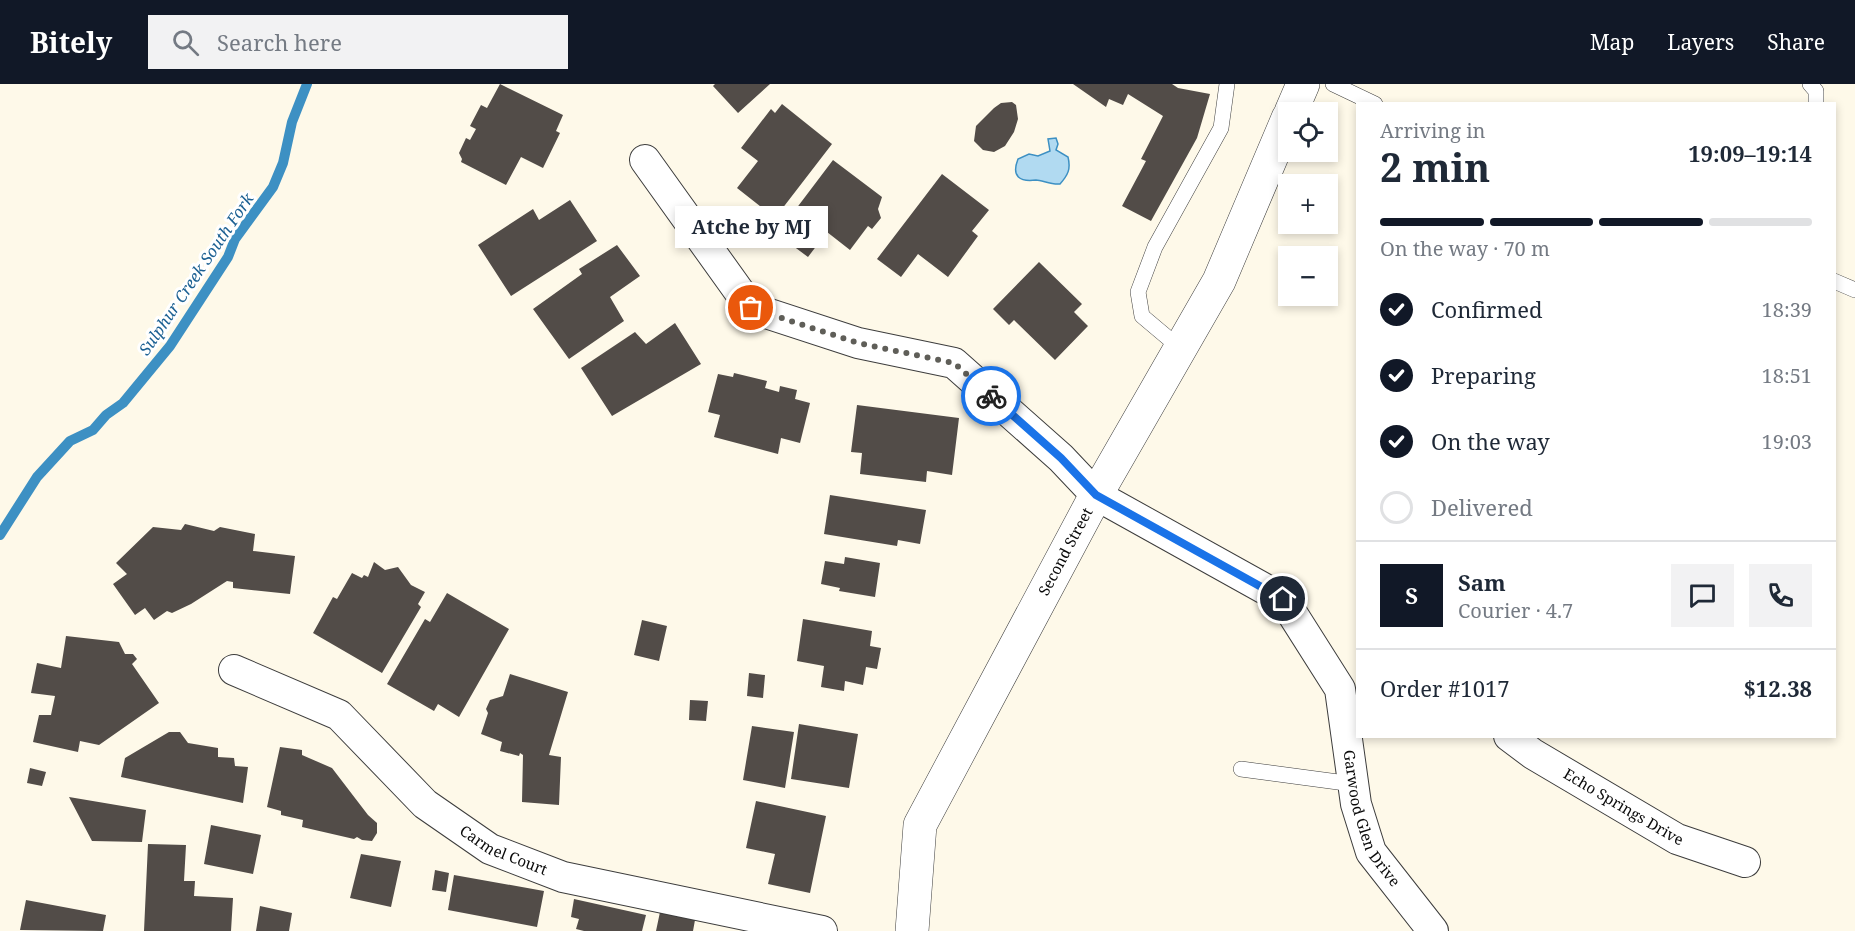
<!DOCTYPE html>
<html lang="en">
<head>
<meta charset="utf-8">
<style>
  :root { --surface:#fff; --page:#f2f2f3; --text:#1f2937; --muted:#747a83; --line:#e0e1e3; --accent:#111827 }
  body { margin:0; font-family:"Noto Serif",serif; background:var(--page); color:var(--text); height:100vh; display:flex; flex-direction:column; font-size:22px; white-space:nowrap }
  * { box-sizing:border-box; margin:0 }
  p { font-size:20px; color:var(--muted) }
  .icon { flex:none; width:33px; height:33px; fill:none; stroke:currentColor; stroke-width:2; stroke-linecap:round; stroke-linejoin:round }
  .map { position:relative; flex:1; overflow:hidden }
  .details { position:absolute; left:1356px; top:18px; width:480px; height:636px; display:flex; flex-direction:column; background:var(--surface); border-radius:0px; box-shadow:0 3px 9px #0003 }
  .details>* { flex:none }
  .tools { position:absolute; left:1278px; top:18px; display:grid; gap:12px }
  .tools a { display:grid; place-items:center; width:60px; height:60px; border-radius:0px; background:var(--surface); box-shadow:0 3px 9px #0003; font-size:30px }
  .pin { position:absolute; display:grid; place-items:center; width:51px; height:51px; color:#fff; margin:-26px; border:3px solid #fff; border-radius:50%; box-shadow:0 2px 6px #0007 }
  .courier { position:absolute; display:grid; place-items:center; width:60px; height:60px; margin:-30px; border:4px solid #1a73e8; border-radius:50%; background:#fff; color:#222; box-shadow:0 2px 8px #0007 }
  .bubble { position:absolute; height:42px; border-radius:0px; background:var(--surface); box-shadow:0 3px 9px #0003; font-size:20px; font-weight:700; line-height:42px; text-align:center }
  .summary em { font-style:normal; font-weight:700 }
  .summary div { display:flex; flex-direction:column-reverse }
  .summary { display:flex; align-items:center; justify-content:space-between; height:102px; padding:0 24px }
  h1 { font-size:39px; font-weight:700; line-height:45px }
  .bar { display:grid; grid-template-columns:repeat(4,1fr); gap:9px 6px; align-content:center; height:72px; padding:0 24px }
  .bar i { height:8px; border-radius:4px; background:var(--line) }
  .bar .on { background:var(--accent) }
  .bar p { grid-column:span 4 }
  .line { display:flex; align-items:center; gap:15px; padding:0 24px; border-top:2px solid var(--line) }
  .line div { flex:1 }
  .round { display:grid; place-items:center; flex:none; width:63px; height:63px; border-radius:0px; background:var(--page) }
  ol { padding:0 24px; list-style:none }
  li { display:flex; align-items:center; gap:18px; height:66px }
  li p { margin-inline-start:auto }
  li .icon { padding:6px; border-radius:50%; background:var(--accent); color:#fff; stroke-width:4 }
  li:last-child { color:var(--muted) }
  li i { width:33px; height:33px; border:3px solid var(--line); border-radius:50% }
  header { display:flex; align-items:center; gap:36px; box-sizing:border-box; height:84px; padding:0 30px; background:var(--accent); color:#fff }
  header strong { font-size:28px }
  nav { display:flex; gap:33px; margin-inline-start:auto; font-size:21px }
  .search { width:420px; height:54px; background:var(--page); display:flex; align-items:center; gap:15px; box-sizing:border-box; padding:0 21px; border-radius:0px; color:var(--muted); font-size:22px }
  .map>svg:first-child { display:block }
  .water { fill:#b1daf1; stroke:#3d90c3; stroke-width:1.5 }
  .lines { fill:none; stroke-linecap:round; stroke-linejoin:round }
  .stream { stroke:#3d90c3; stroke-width:10 }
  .building { fill:#524c48 }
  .service-casing { stroke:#3d3d3d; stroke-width:16 }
  .minor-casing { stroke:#3d3d3d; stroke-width:32 }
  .tertiary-casing { stroke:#3d3d3d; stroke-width:34 }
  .service { stroke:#fff; stroke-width:15 }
  .minor { stroke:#fff; stroke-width:30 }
  .tertiary { stroke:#fff; stroke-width:33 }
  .done { stroke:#5f5e58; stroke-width:6; stroke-dasharray:0 10.8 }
  .route { stroke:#1a73e8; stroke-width:8 }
  .labels { text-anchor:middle; stroke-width:6; stroke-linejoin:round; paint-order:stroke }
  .street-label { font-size:15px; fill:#0a0a0a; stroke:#fff }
  .water-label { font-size:16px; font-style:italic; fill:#1d6193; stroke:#fff }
</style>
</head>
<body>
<header>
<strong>Bitely</strong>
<div class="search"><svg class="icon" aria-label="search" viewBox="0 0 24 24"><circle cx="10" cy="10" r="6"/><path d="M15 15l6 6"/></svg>Search here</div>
<nav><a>Map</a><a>Layers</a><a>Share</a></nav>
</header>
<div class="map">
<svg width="1855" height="847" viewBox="0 0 1855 847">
  <rect width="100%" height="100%" fill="#fef9e9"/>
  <path class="water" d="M1056,54l2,6 -2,6 12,7c3,12 0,18 -8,27 -9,1 -18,-4 -24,-4 -16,2 -25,-3 -18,-21l11,-5 9,2 12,-5 -2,-12z"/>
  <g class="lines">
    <path class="stream" d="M0,451l37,-58 33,-36 23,-11 13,-15 17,-12 47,-57 58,-89 7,-18 38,-52 10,-24 9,-41 15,-38"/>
  </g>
  <path class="building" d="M500,0l63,31 -7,16 4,2 -17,35 -22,-11 -15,28 -45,-23 1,-3 -3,-6 7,-15 4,2 6,-11 -6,-3 11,-21 6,3z
    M715,0h55l-32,29 -25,-27z
    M1073,0h99l6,4 32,6 -13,44 -46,83 -29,-15 24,-45 -5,-2 22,-43 -35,-22 -5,11 -14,-6 -3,8z
    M1012,18l4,3 2,14 -4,13 -9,14 -11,6 -11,-2 -9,-9 2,-15 18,-18 7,-5z
    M782,20l50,40 -57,74 -38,-30 21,-27 -17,-13 30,-39 4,4z
    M833,76l49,37 -4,12 3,9 -9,11 -4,-3 -18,24 -23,-18 -19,25 -31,-23z
    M942,90l47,36 -17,21 6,5 -30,41 -30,-23 -17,23 -24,-18z
    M570,116l27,41 -86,55 -33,-51 55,-36 6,11z
    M617,161l23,31 -30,21 14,24 -55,38 -36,-50 49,-35 -3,-5z
    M1039,178l43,42 -8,8 14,14 -33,34 -41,-40 -5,5 -16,-16z
    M675,239l26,41 -89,52 -31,-48 54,-36 11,12z
    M734,289l33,8 -2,7 14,4 1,-6 17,4 -2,9 15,4 -10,40 -19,-5 -3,16 -64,-17 6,-22 -12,-3 10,-38 15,3z
    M857,321l102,13 -7,57 -25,-4 -1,11 -66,-8 2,-21 -11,-1z
    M830,411l96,15 -6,34 -22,-4 -1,6 -73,-12z
    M185,440l29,7 6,-4 35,7 -2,17 42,5 -5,38 -57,-6v-6l-6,-1 -36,23 -19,9 -5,-2 -13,9 -9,-12 -10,7 -22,-31 14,-10 -11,-11 37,-36 28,3z
    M845,473l35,6 -5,34 -36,-6 1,-3 -19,-4 4,-23 19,3z
    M374,478l11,8 13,-3 13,18 14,7 -7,12 3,3 -39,66 -69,-40 20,-36 4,2 15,-26 10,5 2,-3 4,2z
    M447,509l62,36 -50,88 -21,-13 -4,7 -47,-27 38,-65 5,3z
    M803,535l69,12 -2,15 11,2 -4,21 -11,-2 -3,18 -18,-4 -1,10 -23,-4 3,-21 -27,-5z
    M642,536l25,6 -8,35 -25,-6z
    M66,552l53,6 6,12h8l4,5 -5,5 27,39 -60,42 -19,-4 -2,11 -45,-10 6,-27h12l4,-19 -24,-3 6,-30 24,5z
    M749,589l16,2 -2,23 -16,-2z
    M510,590l58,18 -19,63 12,2 -2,48 -37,-3 1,-47 -3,-2 -1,3 -19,-5 2,-9 -21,-8 7,-21 -2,-4 4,-9 13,-4z
    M690,616l18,1 -2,20 -17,-1z
    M799,640l59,10 -9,54 -58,-9z
    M752,642l42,6 -9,56 -42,-8z
    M169,648h11l8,11 30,5v9l16,1 1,8 13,1 -5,36 -122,-26 4,-19z
    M280,663l22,3v5l30,13 36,47 9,8v10l-5,8 -10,-1 -5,-3 -3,2 -52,-12 1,-7 -22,-5v-4l-14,-4z
    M30,684l16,4 -4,14 -15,-3z
    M69,713l77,13 -4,32 -50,-1z
    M756,717l70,15 -16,77 -42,-9 7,-30 -29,-6z
    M211,741l50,10 -8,39 -49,-10z
    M148,760l38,1 -2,36h11l-1,15 39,2 -2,33h-87z
    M361,770l40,7 -10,46 -41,-9z
    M435,786l14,3 -3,19 -14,-2z
    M454,791l90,16 -7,36 -89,-17z
    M574,815l72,16 -4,16h-58l-8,-2 3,-10 -8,-2z
    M26,816l80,15 -3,16 -83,-1z
    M260,822l32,7 -3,18h-33z
    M660,828l35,8 -2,11h-37z"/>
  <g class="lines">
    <defs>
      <path id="service" d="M1333,0l42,20
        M1810,0l6,7v13
        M1834,197l21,9
        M1180,264l-38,-32 -4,-24 17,-45 66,-119 6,-44
        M1241,685l112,15"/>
      <g id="minor">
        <path id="s1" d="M645,76l106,148 107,35 96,20 107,95 35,37 187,104 57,90 16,115 15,48 62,79"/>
        <path id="s2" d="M234,586l105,45 86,89 65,45 73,28 259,54"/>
        <path id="s3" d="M1509,652l24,18 144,85 68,23"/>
      </g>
      <g id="tertiary">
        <path d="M1291,28l12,-28"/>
        <path id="s4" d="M912,847l8,-106 176,-330 123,-214 69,-163"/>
      </g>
    </defs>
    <use href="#service" class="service-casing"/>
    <use href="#minor" class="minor-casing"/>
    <use href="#tertiary" class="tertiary-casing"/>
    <use href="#service" class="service"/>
    <use href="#minor" class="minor"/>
    <use href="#tertiary" class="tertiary"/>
  </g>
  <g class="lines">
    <path class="done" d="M751,224l107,35 96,20 37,33"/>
    <path class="route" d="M991,312l70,62 35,37 187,104"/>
  </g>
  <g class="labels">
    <g class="street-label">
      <text dy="5" stroke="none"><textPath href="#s4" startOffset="416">Second Street</textPath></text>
      <text dy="5" stroke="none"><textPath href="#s3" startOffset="135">Echo Springs Drive</textPath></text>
      <text dy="5" stroke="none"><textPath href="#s1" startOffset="1042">Garwood Glen Drive</textPath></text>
      <text dy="5" stroke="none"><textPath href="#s2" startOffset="330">Carmel Court</textPath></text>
    </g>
    <g class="water-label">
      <text transform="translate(196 190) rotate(-56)" y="6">Sulphur Creek South Fork</text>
    </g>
  </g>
</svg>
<div class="tools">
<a><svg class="icon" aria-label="locate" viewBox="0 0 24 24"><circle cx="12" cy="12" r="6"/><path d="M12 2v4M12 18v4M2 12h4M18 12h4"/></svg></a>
<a>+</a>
<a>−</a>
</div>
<div class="pin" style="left:751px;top:224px;background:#ea580c"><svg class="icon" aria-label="bag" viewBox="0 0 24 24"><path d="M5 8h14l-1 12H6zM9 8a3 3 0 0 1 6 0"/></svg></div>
<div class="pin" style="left:1283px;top:515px;background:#1f2937"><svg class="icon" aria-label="home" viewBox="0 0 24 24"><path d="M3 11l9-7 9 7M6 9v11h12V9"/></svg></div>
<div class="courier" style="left:991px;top:312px"><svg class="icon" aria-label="bike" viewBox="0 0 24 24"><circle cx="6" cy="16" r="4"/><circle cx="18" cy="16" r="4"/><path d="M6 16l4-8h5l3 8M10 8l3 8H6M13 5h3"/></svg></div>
<div class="bubble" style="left:675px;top:122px;width:153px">Atche by MJ</div>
<section class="details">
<div class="summary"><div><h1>2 min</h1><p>Arriving in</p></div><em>19:09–19:14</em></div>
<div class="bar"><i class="on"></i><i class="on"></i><i class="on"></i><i></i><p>On the way · 70 m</p></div>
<ol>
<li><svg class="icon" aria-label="check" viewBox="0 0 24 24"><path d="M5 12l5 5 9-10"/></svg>Confirmed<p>18:39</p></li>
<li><svg class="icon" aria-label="check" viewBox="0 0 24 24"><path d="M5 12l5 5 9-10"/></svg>Preparing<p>18:51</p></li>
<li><svg class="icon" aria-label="check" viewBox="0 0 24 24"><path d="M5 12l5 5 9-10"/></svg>On the way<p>19:03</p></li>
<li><i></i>Delivered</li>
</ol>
<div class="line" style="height:108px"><b class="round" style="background:var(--accent);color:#fff">S</b><div><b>Sam</b><p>Courier · 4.7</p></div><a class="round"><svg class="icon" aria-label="chat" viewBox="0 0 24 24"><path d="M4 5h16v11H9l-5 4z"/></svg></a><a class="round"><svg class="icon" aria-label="phone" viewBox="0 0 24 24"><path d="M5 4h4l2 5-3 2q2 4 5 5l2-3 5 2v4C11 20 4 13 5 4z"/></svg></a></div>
<div class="line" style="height:78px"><div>Order #1017</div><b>$12.38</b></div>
</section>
</div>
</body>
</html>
